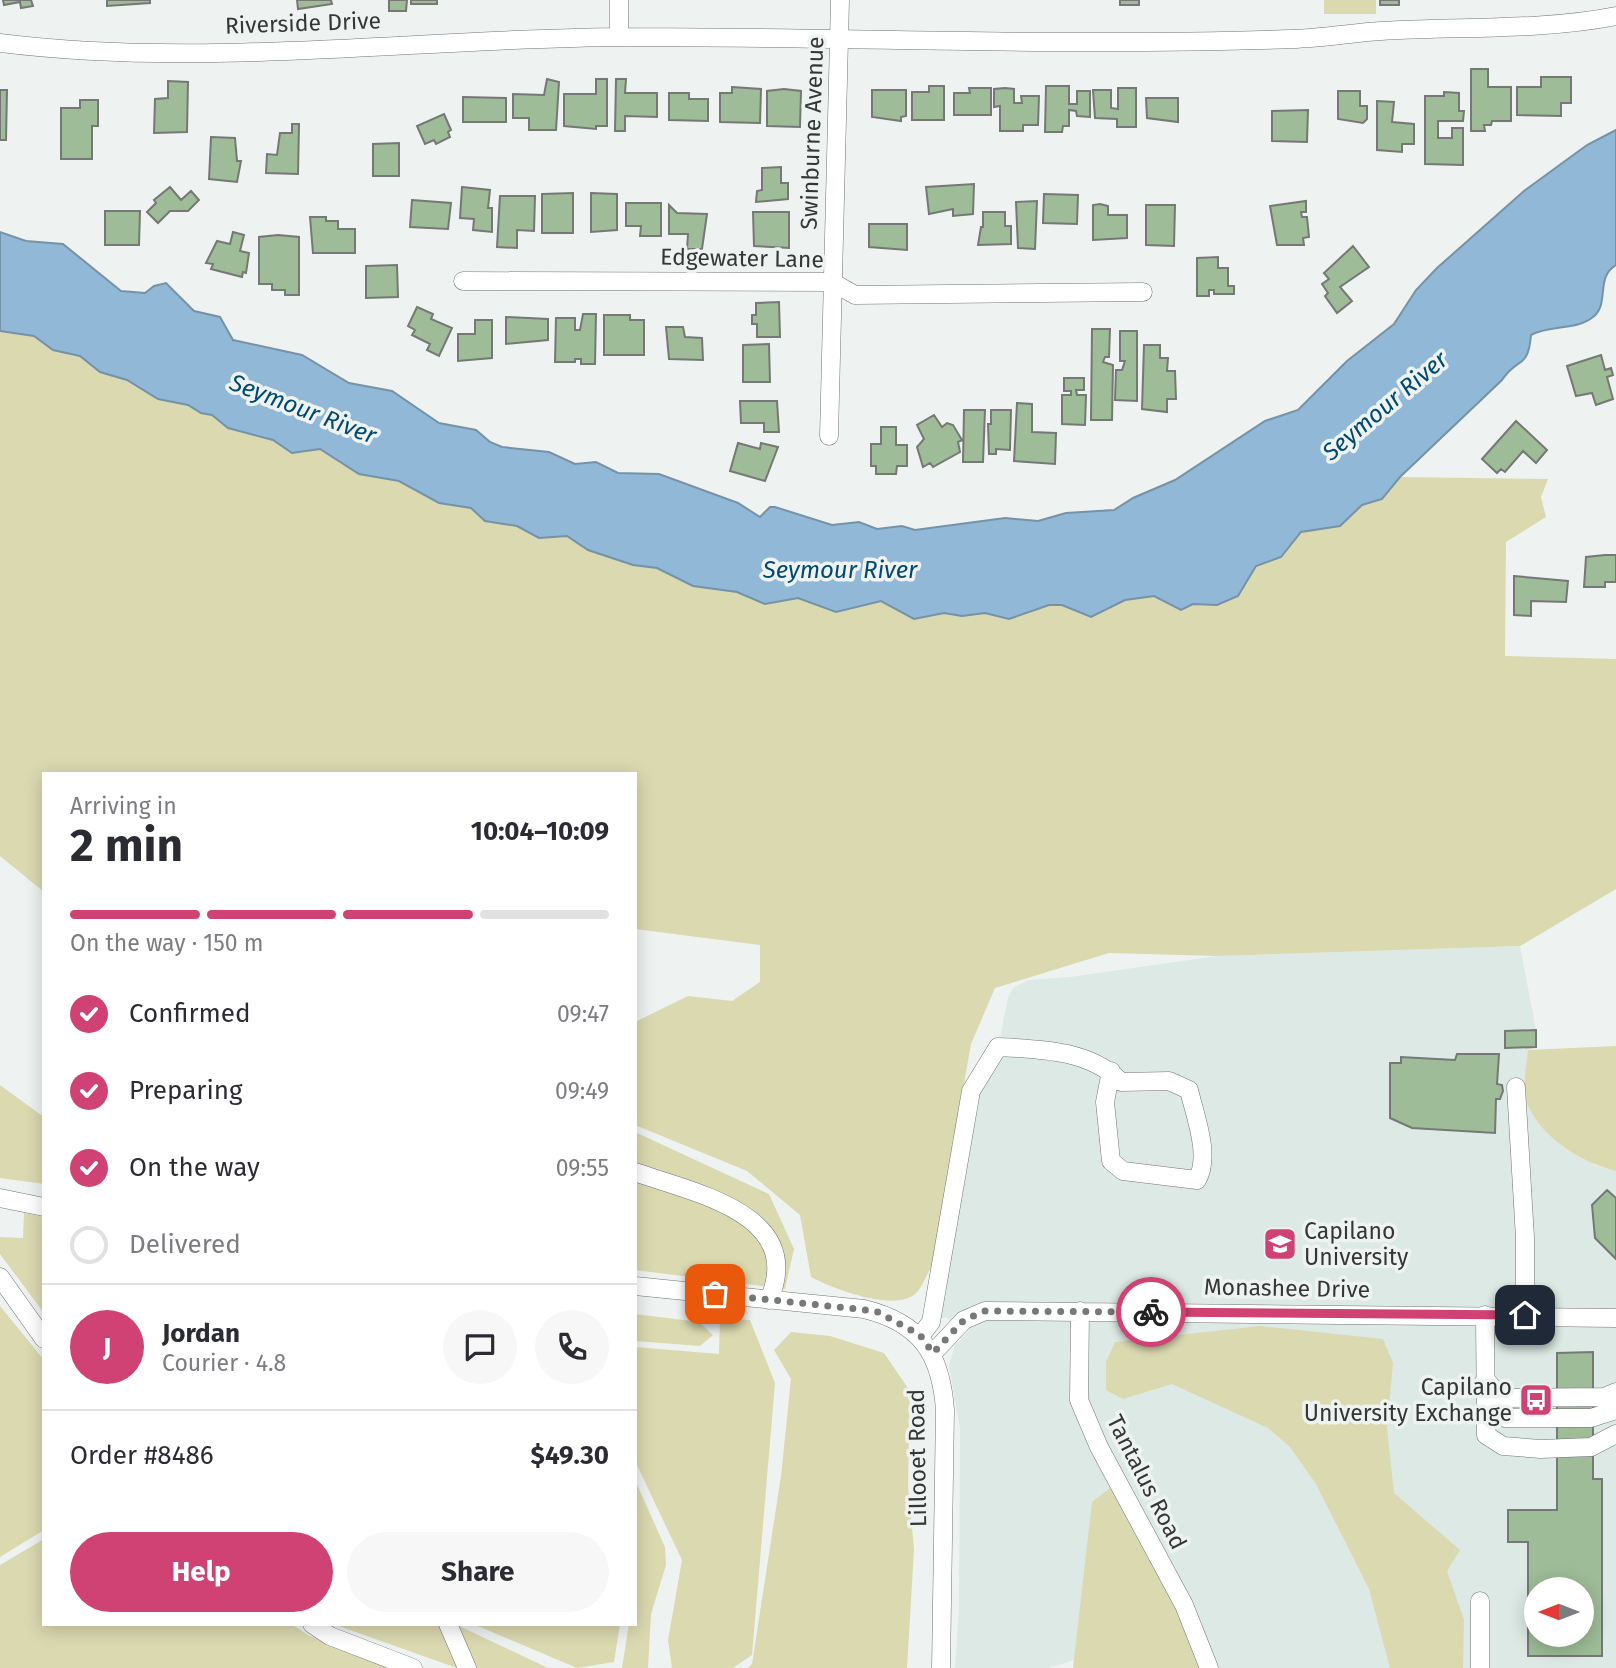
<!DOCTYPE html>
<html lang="en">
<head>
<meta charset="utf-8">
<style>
  :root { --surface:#fff; --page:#f7f7f7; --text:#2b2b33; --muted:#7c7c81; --line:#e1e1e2; --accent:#cf4273 }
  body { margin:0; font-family:"Fira Sans",sans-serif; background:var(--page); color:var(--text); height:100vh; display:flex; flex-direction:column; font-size:26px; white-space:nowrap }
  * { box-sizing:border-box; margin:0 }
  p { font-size:23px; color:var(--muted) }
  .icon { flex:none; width:38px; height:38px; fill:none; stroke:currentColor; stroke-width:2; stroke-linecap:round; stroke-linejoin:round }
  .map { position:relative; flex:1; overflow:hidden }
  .panel { position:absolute; left:42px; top:772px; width:595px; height:854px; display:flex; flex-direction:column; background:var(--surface); border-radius:0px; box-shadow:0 4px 18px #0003 }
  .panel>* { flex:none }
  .needle { width:46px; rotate:270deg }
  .tools { position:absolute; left:1524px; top:1577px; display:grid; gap:14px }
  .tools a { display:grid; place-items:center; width:70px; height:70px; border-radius:50%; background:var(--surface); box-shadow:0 4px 18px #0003; font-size:35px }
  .pin { position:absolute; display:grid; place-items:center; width:60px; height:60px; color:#fff; margin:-30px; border-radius:14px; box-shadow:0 4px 10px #0006 }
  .courier { position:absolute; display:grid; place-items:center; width:70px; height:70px; margin:-35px; border:5px solid #cf4273; border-radius:50%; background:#fff; color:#222; box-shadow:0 2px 9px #0007 }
  .headline em { font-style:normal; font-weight:700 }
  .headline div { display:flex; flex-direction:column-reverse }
  .headline { display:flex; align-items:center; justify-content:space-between; height:119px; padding:0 28px }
  h1 { font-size:46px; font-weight:700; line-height:52px }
  .bar { display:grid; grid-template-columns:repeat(4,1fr); gap:10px 7px; align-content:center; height:84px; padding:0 28px }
  .bar i { height:9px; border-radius:5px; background:var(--line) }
  .bar .current { background:var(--accent) }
  .bar p { grid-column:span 4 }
  .line { display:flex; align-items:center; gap:18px; padding:0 28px; border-top:2px solid var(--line) }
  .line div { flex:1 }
  .round { display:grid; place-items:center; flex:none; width:74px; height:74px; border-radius:37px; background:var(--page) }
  ol { padding:0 28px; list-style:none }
  li { display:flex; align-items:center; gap:21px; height:77px }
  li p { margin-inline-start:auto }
  li .icon { padding:7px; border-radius:50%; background:var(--accent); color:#fff; stroke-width:4 }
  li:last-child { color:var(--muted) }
  li i { width:38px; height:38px; border:4px solid var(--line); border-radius:50% }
  .cta { display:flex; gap:14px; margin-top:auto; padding:14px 28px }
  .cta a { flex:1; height:80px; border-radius:42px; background:var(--accent); color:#fff; font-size:28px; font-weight:700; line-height:80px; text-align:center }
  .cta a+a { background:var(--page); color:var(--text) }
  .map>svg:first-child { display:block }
  .built { fill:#dce9e4; fill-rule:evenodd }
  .green { fill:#dbd9b0 }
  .water { fill:#91b9d7; stroke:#7592a7; stroke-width:2 }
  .building { fill:#9ebc97; stroke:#757875; stroke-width:2; fill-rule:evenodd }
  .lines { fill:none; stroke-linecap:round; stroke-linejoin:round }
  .minor-casing { stroke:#717674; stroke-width:19 }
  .minor { stroke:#fff; stroke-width:18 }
  .done { stroke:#767978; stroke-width:7; stroke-dasharray:0 12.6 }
  .route { stroke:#cf4273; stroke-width:9 }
  .labels { text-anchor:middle; stroke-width:7; stroke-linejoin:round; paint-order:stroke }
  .street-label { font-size:23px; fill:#353737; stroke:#eef3f1 }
  .poi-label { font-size:23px; fill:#353737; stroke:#eef3f1; text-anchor:start }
  .water-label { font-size:24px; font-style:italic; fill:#004970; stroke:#eef3f1 }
</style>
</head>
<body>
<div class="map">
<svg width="1616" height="1668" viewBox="0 0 1616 1668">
  <rect width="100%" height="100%" fill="#eef3f1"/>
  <path class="built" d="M1520,946l16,84v17l-8,3 66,115 22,6v497h-412l-17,-41 -139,41h-93l4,-62 1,-177 -11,-64 6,-20 15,-15 -25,-13 -14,5 40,-231 27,-43 10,-50 5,-10 15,-8 42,-3 147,-21zM1536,1589h46v45h-46z"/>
  <path class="green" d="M1324,0h52v14h-52z
    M0,331l34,5 19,14 27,6 20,16 27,8 31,19 30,6 13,8 11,2 16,13 45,12 19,13 28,-4 39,25 40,7 40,22 32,5 14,13 32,5 22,12 28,-2 21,14 45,15 24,3 36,18 44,6 28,12 33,-6 38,13 45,-10 33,18 30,-6 18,3 23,-3 24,6 40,-14h13l29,12 34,-17 29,-4 27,14 12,-6 24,1 21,-9 18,-30 25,-9 20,-25 39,-7 22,-20 20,-6 17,-22 149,2 -7,18 5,20 -40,25 -1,114 111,3v230l-96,57 -303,10 -108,-3 -114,35 -24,56 -39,221c-5,9 -10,23 -17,29 -20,18 -82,-5 -104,-17l-11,-62 -53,-44 -112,-46v-103l53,-26 44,5 28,-19v-37l-125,-16v-155h-591v118l-44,-36z
    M1616,1046v125c-34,-8 -80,-36 -90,-72 -4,-14 1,-35 2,-49z
    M0,1085l44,32v67l-44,-6z
    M635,1132l134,62 25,55 -9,40 -150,-19z
    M24,1213l20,4v96l-44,-59v-17l23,1z
    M0,1306l44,54v170l-44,27z
    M635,1314l64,8 14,13 -13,11 -65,-5z
    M720,1318l30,2 25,63 -23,272 -19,13h-61l-4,-28 14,-80 -47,-99v-114l84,7z
    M1260,1326l123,13 10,24 -6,65 7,65 66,57 -13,21 17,49 -1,48h-73l-21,-79 -53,-105 -26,-37 -22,-19 -96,-44 -49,15 -17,-9v-28l9,-20z
    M791,1332l39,4 54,17 26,38 -2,94 6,64 -7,119h-159l4,-4 29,-188 10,-97 -17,-29z
    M635,1480l30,67 1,18 -15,49 -3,54h-26l7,-44h6z
    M1113,1486l74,141 17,41h-131l19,-166z
    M44,1539v85h247l17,11 83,33h-391v-103z
    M333,1624h122l93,44h-91z
    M473,1624h147l-6,38 -37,6z"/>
  <path class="water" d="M1616,130v135c-21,12 -6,39 -23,52 -17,14 -42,7 -62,18 -3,35 -13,21 -29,45l-102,97 -18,22 -20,6 -22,21 -39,6 -20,25 -25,9 -18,30 -21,9 -24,-1 -12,6 -27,-14 -29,4 -34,17 -29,-12h-13l-40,14 -24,-6 -23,3 -18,-3 -30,6 -33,-18 -45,11 -38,-14 -33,6 -28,-12 -44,-6 -36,-18 -24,-3 -45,-15 -21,-14 -28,2 -22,-12 -32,-5 -14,-13 -32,-5 -40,-22 -40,-7 -39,-25 -28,4 -19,-13 -45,-12 -16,-13 -11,-2 -13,-8 -30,-6 -31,-19 -27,-8 -20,-16 -27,-6 -19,-14 -34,-5v-99l26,9 37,3 58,47 24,2 9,-7 12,-3 28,28 26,6 13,23 69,15 47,28 43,8 47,32 37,7 14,12 12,5 47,5 26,12 21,-2 22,11 41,1 79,29 22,14 10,-10h5l57,18 27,-3 18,7 25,-3 13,4 90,-12 33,3 28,-8 48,-3 19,-12 42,-18 90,-59 33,-11 49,-49 47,-37 22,-34 21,-22 87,-77 63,-46z"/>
  <path class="building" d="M3,0h28l2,6 -12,2 -1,-6 -16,3z
    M107,0h43v3l-43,3z
    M297,0h34l1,4 -34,5z
    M389,0h18l-1,11h-17z
    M411,0h26v4h-26z
    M1120,0h19v5h-19z
    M1380,0h19v5h-19z
    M1471,69h17v18h23v34h-19l-1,4h-7l1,6h-14z
    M1541,77h30v26h-10v13l-44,-1v-28h24z
    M547,79l12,3 -3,48h-27v-12h-16v-24l31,1z
    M596,79h11v47h-11v3l-32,-3v-32h32z
    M616,79h10l-1,14h32v24l-32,-1v15h-10z
    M168,81l20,1 -1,50 -33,1 1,-34 13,-1z
    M929,86h15v34h-32v-28h17z
    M1046,86h23v18h8v-13h13v26l-13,-1 -1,-5 -7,-1v16h-6l-1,6h-17z
    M732,87l29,2 -1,34 -40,-1v-29h12z
    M969,88h22v27h-37v-22h16z
    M1005,88l9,1v14h8l-1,-7h18l-1,29h-15v6h-23v-25l-6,1v-18z
    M1118,88h18v39h-19v-8l-22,-1 -2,-28h18v18l7,1z
    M784,89l17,2 -1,36 -33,-1v-35z
    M0,90h7l-1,50h-6z
    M872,90h34v26l-5,1v4l-29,-4z
    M1338,91h22v15h7v13l-4,4 -25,-4z
    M1444,92l15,1v18h5l-1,10h-25v17h14v-10h11v37l-38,-1v-68h19z
    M669,93h20v6h19v22l-39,-1z
    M463,97l43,1v24h-43z
    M1146,98h32v24l-31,-4z
    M80,100h18v26h-6v33h-31v-51h19z
    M1377,101l17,1 -2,20 22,2v20h-12v8l-25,-2z
    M1308,110l-1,32 -35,-1v-30z
    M444,114l7,16 -3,2 2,5 -14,7 -2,-4 -9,4 -8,-18z
    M292,124h7l-1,50 -32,-1 1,-19 10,1 3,-22h12z
    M211,137l24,1 2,23h4l-4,21 -28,-3z
    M399,143v33h-26v-32z
    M781,167v16h7v16l-32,3 1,-11 5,-1v-22z
    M974,184l-1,30 -20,2v-7l-24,5 -3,-27z
    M170,187l11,13 10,-9 8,9 -11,11h-18l-12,12 -11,-11 9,-9 -2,-3z
    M462,187l28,3 -2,18h4v24l-19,-2 1,-11 -14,-1z
    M573,193v40h-31v-39z
    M591,193l26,1v36l-26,2z
    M1044,194l34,1 -1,29 -34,-1z
    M500,196h35l-1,35 -17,-1v18l-20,-1z
    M412,200l39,3 -3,26 -38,-2z
    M1037,201l-2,48 -17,-1 -2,-46z
    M1306,201v11h-5l1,5h5l2,20 -6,1 1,7h-27l-7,-39z
    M626,203h35v33h-21l1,-10h-15z
    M1100,204l8,2v9h19v23l-34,2v-35z
    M669,205l8,8 30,1 -5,35h-15l1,-15h-19z
    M1146,205h29l-1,41 -28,-1z
    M105,211h35l-1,34h-34z
    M753,212h36v36l-35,-2z
    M983,212h22v14h6v18l-33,1 3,-18h2z
    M310,217h16v4h12v8h17v24h-42z
    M869,224h38v26l-38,-3z
    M233,232l11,3 -4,16 9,2 -3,20 -3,-1 -1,5 -31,-8 2,-5 -7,-1 11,-22 13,3z
    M278,235l21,2v58h-14v-5h-13v-6h-13v-47z
    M1353,246l16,21 -29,20 12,14 -15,12 -12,-17 3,-3 -6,-9 7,-5 -5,-6z
    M1218,257v11h10v18h6v8h-20v-4h-5v6h-12v-38z
    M397,265l1,32 -32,1v-32z
    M779,302l1,35h-23v-13h-5v-9h4v-12z
    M417,307l16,7 -2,5 21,9 -13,28 -12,-6 3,-6 -18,-9 3,-5 -7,-4z
    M583,314h13l-1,50h-14v-5h-6v3h-20l1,-44h19v12h5z
    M604,315h26v5h14v35h-40z
    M506,317l42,2v21l-42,4z
    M475,320h17v38l-34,3v-27h17z
    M666,327h17l2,10 17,1 1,22 -34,-1z
    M1092,329h18l-1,28h-4l-2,5 10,3 -1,55h-21z
    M1120,331h17v70l-22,-1 1,-30h6l3,-9h-5z
    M769,344l1,38h-27v-37z
    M1144,345h16v13h8l-1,13h8l1,28h-9v13l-25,-3z
    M1601,355l4,15 6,-2 2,7 -6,2 6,22 -17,6 -4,-12 -16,3 -9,-30z
    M1064,378h20v12h-8l1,5h9l-1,30 -23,-1v-29h9v-4h-7z
    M740,401h37l2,31h-15v-9h-23z
    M1017,403l15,1v28l24,1 -1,31 -41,-3z
    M964,410h21l-2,52h-20z
    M991,410h20l-1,40 -14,-1v5h-7l-1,-30h3z
    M934,415l8,12 5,-4 6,2 9,15 -4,2 2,10 -27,15 -3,-4 -7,4 -6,-20 7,-8 -7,-14z
    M1516,421l31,29 -11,13 -13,-12 -18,21 -4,-3 -4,4 -15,-14z
    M881,427h15v18h11v21h-10l-1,8h-20v-8h-5v-22h10z
    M738,443l22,6 1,-6 17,4 -13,34 -35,-10z
    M1605,555h11v27h-11v5h-21l2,-30z
    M1514,576l54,5 -2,21 -35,-1v15l-17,-1z
    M1536,1030v17l-31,1v-17z
    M1457,1054h42l-2,30 5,1 1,6 -3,8h-4l-1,34 -83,-5 -22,-10v-55h11v-6l54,3z
    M1607,1190l9,8v61l-21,-21 -3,-33z
    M1593,1352v127h9v177h-74v-114h-20v-32h49v-157zM1536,1589h46v45h-46z"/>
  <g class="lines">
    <defs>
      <path id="minor" d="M619,37v-37
        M0,43c205,26 419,-5 625,-6 222,0 445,10 667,2 30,-1 59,-6 89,-8 78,-5 158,0 235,-15
        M463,281l369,1 23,13 288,-3
        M829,436l11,-436
        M1516,1087l9,151v77
        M635,1172c58,21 171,41 134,128
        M0,1198l44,9
        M0,1277l44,62
        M635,1286l229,23c57,14 77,45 81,101l-4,258
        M1080,1311l-1,89 20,47 85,158 25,63
        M1485,1315l1,120 17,11 38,3 50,-2 25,-13
        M921,1335l10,-13 40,-231 27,-44c42,2 92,3 123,35l48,-1 20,9c6,26 22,66 8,90l-74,-9 -12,-10 -6,-59 6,-31
        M933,1353l31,-33 21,-9 631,7
        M1485,1379l13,15 11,4 95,-1 12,-5
        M1486,1404l19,14h86l25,-8
        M312,1624l18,12 83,32
        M448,1624l19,44
        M1480,1668v-67"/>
    </defs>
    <use href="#minor" class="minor-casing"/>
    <use href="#minor" class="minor"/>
  </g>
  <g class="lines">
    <path class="done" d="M715,1294l161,17 44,24 13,18 31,-33 21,-9 166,1"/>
    <path class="route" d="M1151,1312l374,3"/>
  </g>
  <defs>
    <symbol id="university-square" viewBox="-11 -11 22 22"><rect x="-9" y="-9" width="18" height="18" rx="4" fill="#cf4273" stroke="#eef3f1"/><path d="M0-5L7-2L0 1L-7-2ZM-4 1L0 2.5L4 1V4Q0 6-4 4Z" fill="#fff"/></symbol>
    <symbol id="bus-square" viewBox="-11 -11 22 22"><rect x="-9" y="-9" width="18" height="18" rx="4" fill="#cf4273" stroke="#eef3f1"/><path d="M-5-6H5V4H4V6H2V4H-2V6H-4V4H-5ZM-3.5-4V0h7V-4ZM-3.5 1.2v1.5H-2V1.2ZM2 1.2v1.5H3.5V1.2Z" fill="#fff"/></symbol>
  </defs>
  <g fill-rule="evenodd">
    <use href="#university-square" x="1261" y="1225" width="38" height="38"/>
    <use href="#bus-square" x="1517" y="1381" width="38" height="38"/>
  </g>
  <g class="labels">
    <g class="street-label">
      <text transform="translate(303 23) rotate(-2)" y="8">Riverside Drive</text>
      <text transform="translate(812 133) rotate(-88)" y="8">Swinburne Avenue</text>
      <text transform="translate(742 258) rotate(1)" y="8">Edgewater Lane</text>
      <text transform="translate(1287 1288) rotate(1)" y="8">Monashee Drive</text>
      <text transform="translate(917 1458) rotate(-91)" y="8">Lillooet Road</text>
      <text transform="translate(1147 1482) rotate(63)" y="8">Tantalus Road</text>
    </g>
    <g class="poi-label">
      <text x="1304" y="1239">Capilano<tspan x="1304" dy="26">University</tspan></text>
      <text x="1512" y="1395" text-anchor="end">Capilano<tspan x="1512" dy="26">University Exchange</tspan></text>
    </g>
    <g class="water-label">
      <text transform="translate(1385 406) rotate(-40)" y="8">Seymour River</text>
      <text transform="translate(303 409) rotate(21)" y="8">Seymour River</text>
      <text x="840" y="578">Seymour River</text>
    </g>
  </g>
</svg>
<div class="tools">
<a><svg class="needle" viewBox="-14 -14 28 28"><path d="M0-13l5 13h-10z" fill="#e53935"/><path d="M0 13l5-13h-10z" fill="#7c7c81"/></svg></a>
</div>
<div class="pin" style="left:715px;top:1294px;background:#ea580c"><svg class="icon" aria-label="bag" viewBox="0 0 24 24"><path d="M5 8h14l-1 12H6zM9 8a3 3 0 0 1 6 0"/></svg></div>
<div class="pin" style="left:1525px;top:1315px;background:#1f2937"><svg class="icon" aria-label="home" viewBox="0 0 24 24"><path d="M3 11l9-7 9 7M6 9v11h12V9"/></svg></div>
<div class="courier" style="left:1151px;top:1312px"><svg class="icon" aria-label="bike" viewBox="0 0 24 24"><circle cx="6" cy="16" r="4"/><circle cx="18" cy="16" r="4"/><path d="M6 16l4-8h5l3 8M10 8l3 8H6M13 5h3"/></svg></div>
<section class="panel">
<div class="headline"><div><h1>2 min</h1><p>Arriving in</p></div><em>10:04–10:09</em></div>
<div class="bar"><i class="current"></i><i class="current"></i><i class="current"></i><i></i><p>On the way · 150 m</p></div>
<ol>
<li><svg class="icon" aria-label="check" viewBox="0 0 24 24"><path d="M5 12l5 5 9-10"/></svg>Confirmed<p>09:47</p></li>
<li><svg class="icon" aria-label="check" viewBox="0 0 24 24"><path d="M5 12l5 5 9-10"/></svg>Preparing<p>09:49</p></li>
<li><svg class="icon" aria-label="check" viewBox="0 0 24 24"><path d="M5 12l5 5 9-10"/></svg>On the way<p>09:55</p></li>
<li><i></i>Delivered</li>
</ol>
<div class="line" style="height:126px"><b class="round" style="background:var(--accent);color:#fff">J</b><div><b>Jordan</b><p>Courier · 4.8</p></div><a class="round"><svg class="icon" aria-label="chat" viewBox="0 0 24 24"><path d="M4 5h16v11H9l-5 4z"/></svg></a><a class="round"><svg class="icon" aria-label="phone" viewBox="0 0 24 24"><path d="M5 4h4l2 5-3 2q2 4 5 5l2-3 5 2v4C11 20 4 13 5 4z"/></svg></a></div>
<div class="line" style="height:91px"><div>Order #8486</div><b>$49.30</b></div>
<div class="cta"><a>Help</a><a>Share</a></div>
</section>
</div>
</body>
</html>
